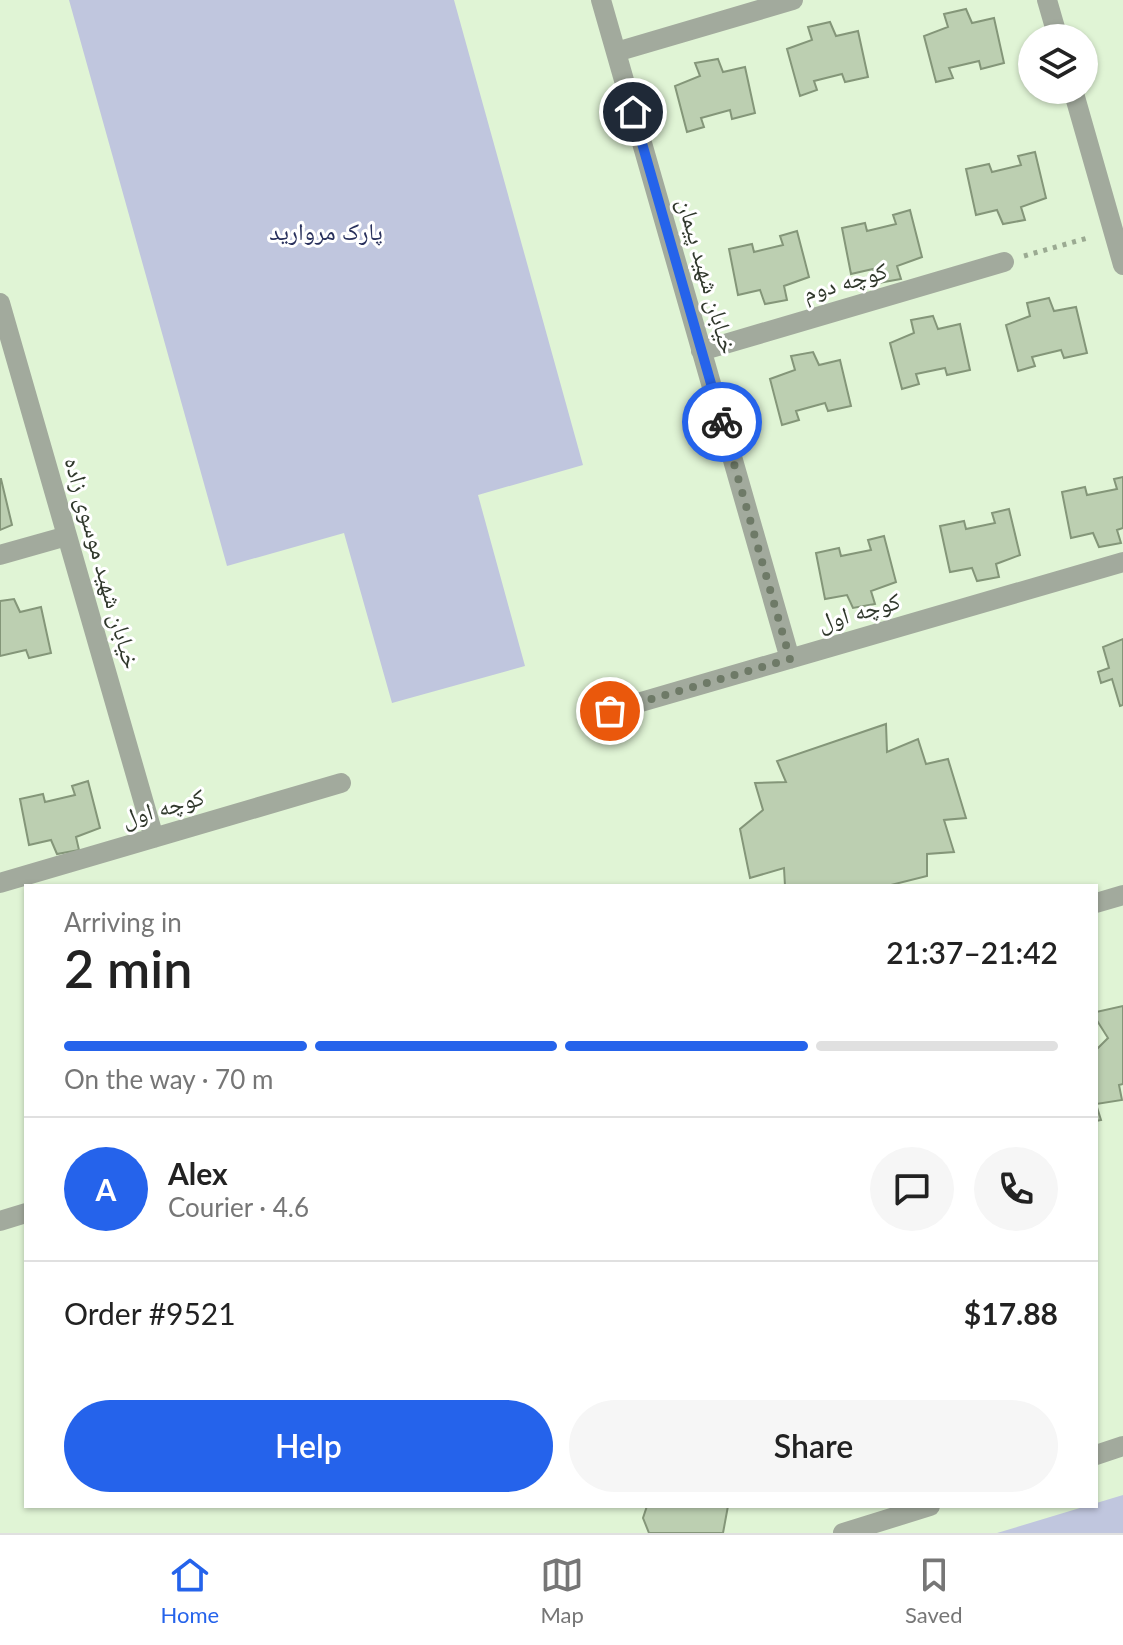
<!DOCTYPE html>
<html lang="en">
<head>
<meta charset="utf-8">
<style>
  :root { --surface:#fff; --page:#f6f6f6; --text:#222; --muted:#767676; --line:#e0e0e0; --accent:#2563eb }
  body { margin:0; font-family:Lato,"Noto Naskh Arabic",sans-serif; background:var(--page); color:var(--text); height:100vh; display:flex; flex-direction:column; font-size:30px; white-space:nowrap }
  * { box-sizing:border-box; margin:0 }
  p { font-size:26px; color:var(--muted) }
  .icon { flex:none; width:44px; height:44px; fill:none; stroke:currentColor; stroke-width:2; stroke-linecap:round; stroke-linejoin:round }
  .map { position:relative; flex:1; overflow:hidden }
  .side { position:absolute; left:24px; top:884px; width:1074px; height:624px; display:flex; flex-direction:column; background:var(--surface); border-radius:0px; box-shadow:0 2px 6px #0004 }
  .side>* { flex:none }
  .buttons { position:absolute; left:1018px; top:24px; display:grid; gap:16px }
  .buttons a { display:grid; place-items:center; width:80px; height:80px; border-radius:50%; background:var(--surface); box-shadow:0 2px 6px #0004; font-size:40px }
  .pin { position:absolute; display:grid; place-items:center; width:68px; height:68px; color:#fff; margin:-34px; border:4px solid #fff; border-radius:50%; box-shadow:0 2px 8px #0007 }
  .courier { position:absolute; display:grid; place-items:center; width:80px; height:80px; margin:-40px; border:6px solid #2563eb; border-radius:50%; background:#fff; color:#222; box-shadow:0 2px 10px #0007 }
  .headline em { font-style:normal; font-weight:600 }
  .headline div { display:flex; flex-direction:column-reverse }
  .headline { display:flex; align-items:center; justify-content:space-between; height:136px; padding:0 40px }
  h1 { font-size:52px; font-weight:600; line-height:60px }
  .bar { display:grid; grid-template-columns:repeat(4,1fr); gap:12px 8px; align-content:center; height:96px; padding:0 40px }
  .bar i { height:10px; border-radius:6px; background:var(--line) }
  .bar .active { background:var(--accent) }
  .bar p { grid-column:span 4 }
  .line { display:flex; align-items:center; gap:20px; padding:0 40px; border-top:2px solid var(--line) }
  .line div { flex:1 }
  .round { display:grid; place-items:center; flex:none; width:84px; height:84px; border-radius:42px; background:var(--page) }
  .button { display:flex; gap:16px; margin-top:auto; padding:16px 40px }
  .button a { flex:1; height:92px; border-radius:48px; background:var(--accent); color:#fff; font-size:32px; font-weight:600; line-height:92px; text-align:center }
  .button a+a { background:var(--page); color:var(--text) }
  .tabs { display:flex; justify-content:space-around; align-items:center; height:112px; border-top:2px solid var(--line); background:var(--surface); font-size:22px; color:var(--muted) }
  .tabs a { display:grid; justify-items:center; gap:4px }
  .tabs .active { color:var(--accent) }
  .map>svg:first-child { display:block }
  .green { fill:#c0c6de }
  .building { fill:#bccfb1; stroke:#849679; stroke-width:2 }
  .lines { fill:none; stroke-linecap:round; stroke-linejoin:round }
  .path { stroke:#9baa92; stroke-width:5; stroke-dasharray:4 6; stroke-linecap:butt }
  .minor { stroke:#a2aa9d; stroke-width:20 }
  .done { stroke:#6e7a67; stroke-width:8; stroke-dasharray:0 14.4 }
  .route { stroke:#2563eb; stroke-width:10 }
  .labels { text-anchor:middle; stroke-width:6; stroke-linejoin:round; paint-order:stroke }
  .park-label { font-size:24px; fill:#28305c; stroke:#fff }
  .street-label { font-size:24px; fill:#30382c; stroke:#fff }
</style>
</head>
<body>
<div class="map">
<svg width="1123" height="1533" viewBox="0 0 1123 1533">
  <rect width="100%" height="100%" fill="#e0f4d5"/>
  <path class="green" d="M69,0h385l129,465 -105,30 47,171 -133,37 -48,-170 -117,33z
    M1123,1495v38h-126z"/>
  <path class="building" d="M966,9l6,14 22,-5 10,45 -23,6 -2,-8 -30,7 4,10 -17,4 -12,-46 24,-9 -4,-13z
    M830,22l6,14 22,-5 10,46 -23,5 -3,-8 -28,7 3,9 -17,6 -13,-47 25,-9 -4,-13z
    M718,59l5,13 22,-5 10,46 -23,6 -2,-9 -29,8 3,9 -17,5 -12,-46 25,-10 -5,-13z
    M1035,152l11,46 -25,9 4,13 -22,4 -6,-14 -21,5 -10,-46 23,-5 3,8 29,-7 -3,-9z
    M910,210l12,47 -25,9 4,13 -23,4 -5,-14 -22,5 -9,-46 23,-5 2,8 29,-7 -3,-9z
    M797,231l12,46 -25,9 3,14 -22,4 -5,-14 -22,5 -9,-46 23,-5 2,8 29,-7 -3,-9z
    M1049,298l5,13 22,-4 11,46 -23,5 -3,-8 -29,7 3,9 -17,5 -12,-46 24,-9 -3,-13z
    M933,316l5,13 22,-5 10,46 -23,5 -2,-7 -29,6 3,10 -17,5 -12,-46 24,-10 -3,-13z
    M813,352l6,13 21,-5 11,46 -23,5 -3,-8 -29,8 3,9 -17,5 -12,-46 25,-9 -4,-14z
    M1123,477v51l-6,2 4,13 -22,4 -6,-14 -22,5 -9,-46 23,-5 2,8 30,-6 -3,-10z
    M1,479l11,46 -12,5v-51z
    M1009,509l11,46 -24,9 3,13 -22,4 -5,-13 -22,4 -10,-46 24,-5 2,8 29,-6 -3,-10z
    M884,536l12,46 -25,9 4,13 -22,4 -6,-13 -22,4 -9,-46 23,-5 2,8 30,-6 -3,-10z
    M14,599l6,13 21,-5 10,46 -22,5 -3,-8 -26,6v-55z
    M1123,639v66l-3,1 -8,-27 -11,4 -3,-11 11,-4 -6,-21z
    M886,724l1,28 31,-13 8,25 22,-5 18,59 -22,2 10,32 -27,2v22l-40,10h-102l-1,-18 -34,10 -10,-49 23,-19 -8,-27 31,-1 -9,-21z
    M88,781l12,47 -24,9 3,13 -22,4 -6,-14 -22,5 -9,-46 23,-5 2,8 30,-7 -3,-9z
    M1123,1006v78l-4,1 3,15 -26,4 5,16 -5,1v-71l12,-12 -12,-19v-7z
    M647,1506h81l-5,27h-74l-6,-15z"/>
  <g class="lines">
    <path class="path" d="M1024,256l67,-19"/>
    <path class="minor" d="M601,0l189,659
      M1047,0l11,38
      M616,52l177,-52
      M1073,90l50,175
      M0,303l154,535
      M701,351l303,-89
      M0,555l67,-19
      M610,711l513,-149
      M0,883l341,-100
      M1096,903l27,-8
      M0,1221l26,-8
      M1096,1455l27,-9
      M843,1533l87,-27"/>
  </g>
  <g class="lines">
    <path class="done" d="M610,711l180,-52 -68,-237"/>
    <path class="route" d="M633,112l89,310"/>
  </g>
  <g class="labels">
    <g class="park-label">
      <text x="326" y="240">پارک مروارید</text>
    </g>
    <g class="street-label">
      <text transform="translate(707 276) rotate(74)" y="8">خیابان شهید پیمان</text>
      <text transform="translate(845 282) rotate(-16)" y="8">کوچه دوم</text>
      <text transform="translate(102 563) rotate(74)" y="8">خیابان شهید موسوی زاده</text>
      <text transform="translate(859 612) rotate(-16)" y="8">کوچه اول</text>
      <text transform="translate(163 808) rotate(-16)" y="8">کوچه اول</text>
    </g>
  </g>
</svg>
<div class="buttons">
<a><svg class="icon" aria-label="layers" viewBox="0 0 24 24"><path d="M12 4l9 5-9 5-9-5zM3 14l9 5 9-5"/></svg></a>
</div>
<div class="pin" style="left:610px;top:711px;background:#ea580c"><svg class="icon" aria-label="bag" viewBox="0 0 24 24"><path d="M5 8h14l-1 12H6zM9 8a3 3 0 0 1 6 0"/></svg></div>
<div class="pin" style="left:633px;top:112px;background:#1f2937"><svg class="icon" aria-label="home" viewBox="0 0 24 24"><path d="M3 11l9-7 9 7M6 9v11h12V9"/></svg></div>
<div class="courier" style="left:722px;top:422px"><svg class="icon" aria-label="bike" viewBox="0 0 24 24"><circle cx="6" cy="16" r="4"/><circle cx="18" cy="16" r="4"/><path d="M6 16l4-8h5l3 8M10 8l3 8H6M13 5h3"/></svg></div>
<section class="side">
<div class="headline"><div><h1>2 min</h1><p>Arriving in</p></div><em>21:37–21:42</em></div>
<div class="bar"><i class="active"></i><i class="active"></i><i class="active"></i><i></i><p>On the way · 70 m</p></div>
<div class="line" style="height:144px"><b class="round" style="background:var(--accent);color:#fff">A</b><div><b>Alex</b><p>Courier · 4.6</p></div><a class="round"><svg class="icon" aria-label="chat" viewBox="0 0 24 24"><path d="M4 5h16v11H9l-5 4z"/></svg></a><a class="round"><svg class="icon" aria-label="phone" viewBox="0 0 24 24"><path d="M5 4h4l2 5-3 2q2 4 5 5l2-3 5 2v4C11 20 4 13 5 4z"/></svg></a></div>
<div class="line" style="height:104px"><div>Order #9521</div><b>$17.88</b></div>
<div class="button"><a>Help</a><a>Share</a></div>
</section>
</div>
<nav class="tabs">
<a class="active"><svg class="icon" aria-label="home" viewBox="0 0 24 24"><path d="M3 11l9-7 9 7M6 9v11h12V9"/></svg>Home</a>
<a><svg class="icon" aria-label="map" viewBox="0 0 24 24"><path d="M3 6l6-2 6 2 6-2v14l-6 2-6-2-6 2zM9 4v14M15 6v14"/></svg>Map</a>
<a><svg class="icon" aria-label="saved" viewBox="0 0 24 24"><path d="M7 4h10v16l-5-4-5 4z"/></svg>Saved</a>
</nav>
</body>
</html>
